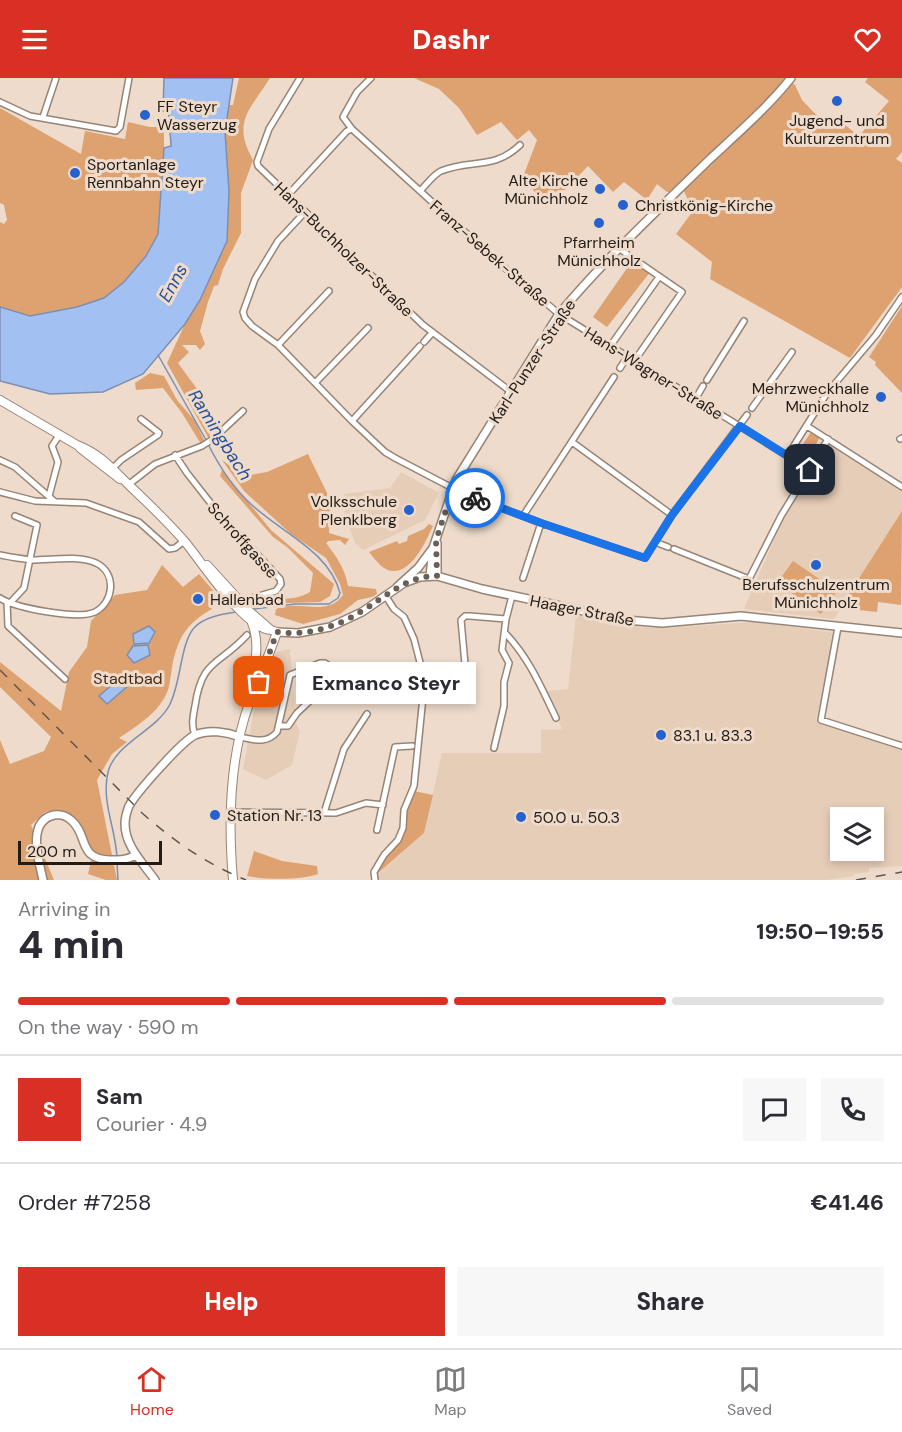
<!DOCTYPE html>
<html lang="en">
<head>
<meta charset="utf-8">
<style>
  :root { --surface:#fff; --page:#f7f7f7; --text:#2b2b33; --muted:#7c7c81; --line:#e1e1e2; --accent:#d93025 }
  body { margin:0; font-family:"DM Sans",sans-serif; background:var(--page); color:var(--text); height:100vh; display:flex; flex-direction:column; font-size:22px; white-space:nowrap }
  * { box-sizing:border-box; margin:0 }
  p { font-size:20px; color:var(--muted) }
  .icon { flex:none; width:33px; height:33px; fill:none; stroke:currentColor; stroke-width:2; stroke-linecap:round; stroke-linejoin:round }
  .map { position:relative; height:802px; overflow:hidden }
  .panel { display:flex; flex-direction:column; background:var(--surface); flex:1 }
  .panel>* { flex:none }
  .fabs { position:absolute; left:830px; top:729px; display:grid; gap:12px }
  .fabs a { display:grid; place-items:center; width:54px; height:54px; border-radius:0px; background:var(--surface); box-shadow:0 3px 9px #0003; font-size:30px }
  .scale { position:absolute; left:18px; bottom:15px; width:144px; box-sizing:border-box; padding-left:6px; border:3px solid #231c16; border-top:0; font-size:16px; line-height:21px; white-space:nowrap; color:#231c16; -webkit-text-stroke:4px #eedbcb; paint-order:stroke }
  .pin { position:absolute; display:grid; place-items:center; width:51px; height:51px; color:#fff; margin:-26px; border-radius:12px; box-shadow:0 3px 9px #0006 }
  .courier { position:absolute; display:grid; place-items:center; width:60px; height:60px; margin:-30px; border:4px solid #1a73e8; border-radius:50%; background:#fff; color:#222; box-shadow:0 2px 8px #0007 }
  .bubble { position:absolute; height:42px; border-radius:0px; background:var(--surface); box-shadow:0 3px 9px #0003; font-size:20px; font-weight:800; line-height:42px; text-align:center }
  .head em { font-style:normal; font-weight:800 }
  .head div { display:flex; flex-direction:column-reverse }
  .head { display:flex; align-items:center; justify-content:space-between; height:102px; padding:0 18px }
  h1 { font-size:39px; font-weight:800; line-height:45px }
  .bar { display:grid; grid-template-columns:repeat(4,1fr); gap:9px 6px; align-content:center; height:72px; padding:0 18px }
  .bar i { height:8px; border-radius:4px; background:var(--line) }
  .bar .on { background:var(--accent) }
  .bar p { grid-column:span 4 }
  .line { display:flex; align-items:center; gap:15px; padding:0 18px; border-top:2px solid var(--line) }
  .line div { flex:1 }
  .round { display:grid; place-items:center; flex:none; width:63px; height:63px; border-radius:0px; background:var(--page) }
  .cta { display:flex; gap:12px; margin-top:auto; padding:12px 18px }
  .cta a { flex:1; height:69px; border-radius:0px; background:var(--accent); color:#fff; font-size:24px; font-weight:800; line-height:69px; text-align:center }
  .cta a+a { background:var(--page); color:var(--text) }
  header { display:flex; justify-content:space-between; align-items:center; height:78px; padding:0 18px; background:var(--accent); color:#fff; font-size:27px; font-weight:800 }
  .tabs { display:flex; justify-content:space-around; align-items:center; height:84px; border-top:2px solid var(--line); background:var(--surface); font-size:16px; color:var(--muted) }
  .tabs a { display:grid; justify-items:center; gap:3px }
  .tabs .on { color:var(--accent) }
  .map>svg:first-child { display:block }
  .built { fill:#e6cdb8; fill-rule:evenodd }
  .green { fill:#dea270 }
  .water { fill:#a3c0f3; stroke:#7d8fb1; stroke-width:1.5 }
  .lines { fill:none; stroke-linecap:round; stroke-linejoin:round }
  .stream { stroke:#7d8fb1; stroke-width:1.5 }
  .street-casing { stroke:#968476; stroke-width:8 }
  .secondary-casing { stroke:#968476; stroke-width:10 }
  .primary-casing { stroke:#968476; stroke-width:10 }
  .street { stroke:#fff; stroke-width:5 }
  .secondary { stroke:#fff; stroke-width:7 }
  .primary { stroke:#fff; stroke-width:8 }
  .rail { stroke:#61564d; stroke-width:1.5; stroke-dasharray:10 10; stroke-linecap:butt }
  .done { stroke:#6a5f55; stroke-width:6; stroke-dasharray:0 10.8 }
  .route { stroke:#1a73e8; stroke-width:8 }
  .poi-dot { fill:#2661ce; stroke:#eedbcb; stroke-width:2 }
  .labels { text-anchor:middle; stroke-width:6; stroke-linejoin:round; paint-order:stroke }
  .poi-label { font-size:16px; fill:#231c16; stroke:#eedbcb; text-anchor:start }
  .street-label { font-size:16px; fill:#231c16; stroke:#eedbcb }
  .park-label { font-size:16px; fill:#442a14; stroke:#eedbcb }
  .water-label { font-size:18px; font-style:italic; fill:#274f98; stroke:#eedbcb }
</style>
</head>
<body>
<header><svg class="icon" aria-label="menu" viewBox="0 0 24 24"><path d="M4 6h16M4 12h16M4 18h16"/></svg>Dashr<svg class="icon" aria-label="heart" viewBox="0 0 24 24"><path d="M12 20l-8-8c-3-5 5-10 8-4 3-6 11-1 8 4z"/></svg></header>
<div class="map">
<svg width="902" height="802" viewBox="0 0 902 802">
  <rect width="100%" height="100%" fill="#eedbcb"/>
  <path class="built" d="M829,367l73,47v19l-68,108 -90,-10 38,-88z
    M401,394l38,21 -14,27 -62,30 -8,-7 -10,-28 -1,-21 46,-6z
    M576,536l66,13 24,1 86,-6 80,10 -4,37 -12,51 58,21 28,7v118l-33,2v4l-15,2v2l-27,4h-448l-2,-5 47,-42 18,-80h99v-23l21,-1 -16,-38 22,-2zM840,740h33v32h-33z
    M290,571l5,59 2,18 3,5 -8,34 -26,15 -23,-11 12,-63 21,-54z"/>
  <path class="green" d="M239,0h31c-21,33 -38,44 -17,82l-12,33v40l-18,36 -5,16 -4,1 -6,16 -8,29 5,13 -5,6 -4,-5h-14l7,7 -11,11 22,30 -2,14 14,30 -3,2 -42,-76 18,-39 15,-24 27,-59 2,-50 -4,-59 4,-27h4z
    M414,0h373l8,7 7,15 25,26 9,-8 23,18 30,-35 -24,-19 3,-4h34v74l-6,7 6,4v124l-52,71 -140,-79 2,-17 -36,-28 17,-23 -9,-20 -17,1 -10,-8 -10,16 -23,-18 -11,10 -25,-26 -23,24 -11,2 -10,12 -21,-27 14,-37 -8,-10 -12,10 -16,-18 -24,13 -18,-27 -20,-19z
    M0,30l81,46 4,-23 40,8 3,-17 22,5h14v40l-6,67 -12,22 -22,26 -20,16 -27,9 -47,9 -30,-9v-85l4,2 3,-4 -3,-15 -4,-2z
    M632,183l19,10 -44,56 -14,-10z
    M902,228v87l-27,-28 1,-3 -7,-5z
    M150,295l14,3 13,24 18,21 10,21 -4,2 -19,-31 -19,-25 -27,2 -1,-7z
    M811,354l9,5 -16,29 -11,-7z
    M308,376l19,39v7h3l-1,33 20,6 -4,6 -5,-5 -11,1 -3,2c11,14 19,26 22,43l28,3 1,5 -5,3 -14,3 -18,14 -37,10 -28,-9 1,-6c22,-10 51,9 67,-14l-3,-11 -14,-26 -35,-24 -47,-43 -22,-31 22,16 23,-4z
    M222,392l49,60 63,54 -4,12 -10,6 -62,2 -10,-3c21,-6 43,3 62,-9l3,-19 -26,-26 -14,-10 -53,-61z
    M902,433l-1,94 -23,-3 -1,10 -37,-4z
    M429,446l4,2c-7,15 -21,47 -41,45 -10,-1 -17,-12 -23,-19l28,-11 2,3 8,-3 1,-5 16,-7z
    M793,483l44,30 -16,23 -44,-31z
    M162,487l21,22 16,-13 18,21 -9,8 4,6c-26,15 -34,28 -40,58 -1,7 -2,16 -4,23 -8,22 -31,36 -49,48l8,4 -15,12 -15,26 20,100h-11l-18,-6 5,-22 -10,-10 -5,-18 -17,-14 -16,2 -14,13 23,55h-54v-140l10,24 34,-13 7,-14 -51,-50v-25l61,49 8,-39 18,-25 4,-26 24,-26 32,-5z
    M414,713l19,4 -9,38 -47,41 7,-16 15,-16 7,-29z
    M254,773l28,10 35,5 1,8c-18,6 -51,6 -71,2z"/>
  <path class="water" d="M164,0h69l-8,54 4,59 -2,50 -27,59 -15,24 -42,50 -40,18 -53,2 -50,-13v-74l30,9 47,-9 27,-9 20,-16 22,-26 12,-22 6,-86 7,-2c0,-11 -3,-21 -2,-32l-6,-3z
    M149,548l6,6 -6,11 -15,1 -1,-10z
    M148,567l2,10 -16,8 -7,-8 6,-9z
    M127,594l8,8 -28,24 -8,-8z"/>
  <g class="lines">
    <path class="stream" d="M158,277l48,85
      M208,366c11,22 26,45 44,61 30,28 77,46 88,88l-2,5 -9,6h-34l-42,5
      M117,780c-1,-29 -16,-56 -9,-86 7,-28 47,-41 61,-66 12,-21 11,-62 25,-78 9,-11 29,-14 42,-16
      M117,785l1,17"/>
    <defs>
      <path id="street" d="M300,0l-31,51 -12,33 1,4 165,159 87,66
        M371,0l-14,14 -14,25 9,12 147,134 60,51 251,156
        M0,24l30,14 86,15 4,-4 9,-49
        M43,39l13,-39
        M420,113c6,-6 13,-16 21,-20 30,-12 53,-1 79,-26
        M288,117l59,-64 5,-2
        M305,134l-27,29 -23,38 -12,33 2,6 7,8 26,19 74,76 33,31 10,6 67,35 79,30 104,35 27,-43 75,-100
        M620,171l7,5
        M634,181l48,33 -47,68
        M424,264l8,-9
        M278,267l51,-54
        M611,267l48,-68
        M620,290l8,-12
        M707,302l37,-59
        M315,305l53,-55
        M696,320l7,-12
        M752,330l40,-56
        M352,343l68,-75
        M807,348l95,61
        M900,361l2,-1
        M572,364l100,73
        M175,377l12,18 29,37 64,69 1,5 -5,7 -28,8 -7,4
        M788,377l39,-62 49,-58 26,-38
        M0,382l15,7 39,34
        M110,393l11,-11 37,-25 1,-2 -18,-14
        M128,407l27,-21 47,-18 11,-7 30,-28
        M0,414l35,9 51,2 53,19 30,27 6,-1 9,-7
        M49,418l9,-34 -6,-16 8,-12
        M523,438l91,-139
        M655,464l13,5
        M674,471l75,30 32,-63 47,-77
        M0,477c10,2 22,4 32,5 20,0 46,-5 64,3 21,10 18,39 -1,49 -17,8 -79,-4 -95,-14
        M523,500l18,-55
        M7,524l1,24 57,53
        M10,525l14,-15 13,-63 -22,-9
        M838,549l-17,93 81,26
        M505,555c24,25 36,54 51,85
        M468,619l-7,-77 4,-4h5l36,3
        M195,657c-4,-10 -2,-18 0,-29 7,-48 24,-40 52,-71
        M240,659c14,3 27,7 37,-5l13,-57 30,-12h5l9,6 1,6 -2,4 -36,34 -9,13h-9
        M494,670l10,-42v-24l5,-19 -7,-13 4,-31 6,-23
        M231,734l105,1 30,-10 17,2
        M324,735l20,-64 23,-35
        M377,752l18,-83 17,-1
        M375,802l-1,-8 10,-17 14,-15 5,-12 1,-18 10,-24 10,-99v-9l-10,-39 -10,-22 -10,-8 -9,-14"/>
      <path id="secondary" d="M437,465v33
        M430,498l3,-27
        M397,509l21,-19 15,-20 23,-68 103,-166c45,-54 101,-106 151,-155 28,-26 57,-51 81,-81
        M277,554l21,1 32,-6 32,-15 42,-29 16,-6 17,-1 45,13 144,31 36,3 79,-7 161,17
        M43,802c-4,-19 -17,-59 11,-65 6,-1 13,1 17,5 18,15 6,39 39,40 10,0 17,0 26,-5
        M155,802c-12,-17 -30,-34 -30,-56 0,-6 2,-13 4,-18 8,-14 53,-65 66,-71 14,-6 32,-3 45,2"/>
      <path id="primary" d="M0,322l77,45c25,10 35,24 54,42 19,18 38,36 55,56 17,21 59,86 85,87
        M80,370l40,31
        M207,487l42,46 22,19 6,2c-8,24 -18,46 -27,69 -21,56 -22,120 -17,179
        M250,619c2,-26 12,-49 2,-74"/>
    </defs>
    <use href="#street" class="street-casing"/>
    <use href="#secondary" class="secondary-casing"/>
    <use href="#primary" class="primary-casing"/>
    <use href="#street" class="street"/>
    <use href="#secondary" class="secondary"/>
    <use href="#primary" class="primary"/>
    <path class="rail" d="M0,592l142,143c33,29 63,50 104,67
      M856,802l46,-8"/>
  </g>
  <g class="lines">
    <path class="done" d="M259,604l18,-50c30,4 60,-5 85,-21 25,-15 44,-35 75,-35l-1,-36 17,-51 22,9"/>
    <path class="route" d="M475,420l66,25 104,35 27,-43 68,-89 70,44"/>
  </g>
  <g class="poi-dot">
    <circle cx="837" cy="23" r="6"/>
    <circle cx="145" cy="37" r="6"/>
    <circle cx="75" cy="95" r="6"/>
    <circle cx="600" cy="111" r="6"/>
    <circle cx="623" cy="127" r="6"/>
    <circle cx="599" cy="145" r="6"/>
    <circle cx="881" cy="319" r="6"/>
    <circle cx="409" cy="432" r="6"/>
    <circle cx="816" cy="487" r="6"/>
    <circle cx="198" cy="521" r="6"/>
    <circle cx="661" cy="657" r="6"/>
    <circle cx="215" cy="737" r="6"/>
    <circle cx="521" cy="739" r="6"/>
  </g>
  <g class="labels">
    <g class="poi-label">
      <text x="157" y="34">FF Steyr<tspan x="157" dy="18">Wasserzug</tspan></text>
      <text x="837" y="48" text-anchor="middle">Jugend- und<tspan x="837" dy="18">Kulturzentrum</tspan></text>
      <text x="87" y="92">Sportanlage<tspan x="87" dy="18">Rennbahn Steyr</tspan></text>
      <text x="588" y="108" text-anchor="end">Alte Kirche<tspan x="588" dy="18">Münichholz</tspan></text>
      <text x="635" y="133">Christkönig-Kirche</text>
      <text x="599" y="170" text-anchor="middle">Pfarrheim<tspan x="599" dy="18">Münichholz</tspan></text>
      <text x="869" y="316" text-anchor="end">Mehrzweckhalle<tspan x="869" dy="18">Münichholz</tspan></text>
      <text x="397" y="429" text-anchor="end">Volksschule<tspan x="397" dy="18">Plenklberg</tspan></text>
      <text x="816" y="512" text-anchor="middle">Berufsschulzentrum<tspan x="816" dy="18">Münichholz</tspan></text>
      <text x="210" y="527">Hallenbad</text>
      <text x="673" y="663">83.1 u. 83.3</text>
      <text x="227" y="743">Station Nr. 13</text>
      <text x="533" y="745">50.0 u. 50.3</text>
    </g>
    <g class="street-label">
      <text transform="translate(344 171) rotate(44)" y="6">Hans-Buchholzer-Straße</text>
      <text transform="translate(490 175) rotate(41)" y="6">Franz-Sebek-Straße</text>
      <text transform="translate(532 283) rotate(-57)" y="6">Karl-Punzer-Straße</text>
      <text transform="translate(654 295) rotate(32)" y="6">Hans-Wagner-Straße</text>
      <text transform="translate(243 462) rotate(48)" y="6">Schroffgasse</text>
      <text transform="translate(582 532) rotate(11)" y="6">Haager Straße</text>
    </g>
    <g class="park-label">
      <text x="128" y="606">Stadtbad</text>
    </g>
    <g class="water-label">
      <text transform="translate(173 205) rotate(-61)" y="6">Enns</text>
      <text transform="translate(220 357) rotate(58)" y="6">Ramingbach</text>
    </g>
  </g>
</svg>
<div class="fabs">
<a><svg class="icon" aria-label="layers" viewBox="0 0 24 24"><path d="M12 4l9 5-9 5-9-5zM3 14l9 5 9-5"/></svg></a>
</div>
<div class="scale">200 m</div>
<div class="pin" style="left:259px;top:604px;background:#ea580c"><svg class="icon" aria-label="bag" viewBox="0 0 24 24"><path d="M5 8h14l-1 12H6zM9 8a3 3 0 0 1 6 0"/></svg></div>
<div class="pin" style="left:810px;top:392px;background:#1f2937"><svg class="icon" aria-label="home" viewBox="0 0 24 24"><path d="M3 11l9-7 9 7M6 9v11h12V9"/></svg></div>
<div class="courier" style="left:475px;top:420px"><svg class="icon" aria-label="bike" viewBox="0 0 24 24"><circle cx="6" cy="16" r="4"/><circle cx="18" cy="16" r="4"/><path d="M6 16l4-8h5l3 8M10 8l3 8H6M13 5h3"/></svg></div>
<div class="bubble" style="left:296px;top:584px;width:180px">Exmanco Steyr</div>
</div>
<section class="panel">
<div class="head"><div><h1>4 min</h1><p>Arriving in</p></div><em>19:50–19:55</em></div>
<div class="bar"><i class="on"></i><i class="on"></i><i class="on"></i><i></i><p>On the way · 590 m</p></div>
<div class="line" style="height:108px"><b class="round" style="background:var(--accent);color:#fff">S</b><div><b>Sam</b><p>Courier · 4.9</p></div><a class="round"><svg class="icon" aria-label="chat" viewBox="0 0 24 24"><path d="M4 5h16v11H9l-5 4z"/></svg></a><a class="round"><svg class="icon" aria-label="phone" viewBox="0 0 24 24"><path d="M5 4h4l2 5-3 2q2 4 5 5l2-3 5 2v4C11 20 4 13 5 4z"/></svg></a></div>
<div class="line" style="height:78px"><div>Order #7258</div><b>€41.46</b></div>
<div class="cta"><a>Help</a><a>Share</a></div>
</section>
<nav class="tabs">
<a class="on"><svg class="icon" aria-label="home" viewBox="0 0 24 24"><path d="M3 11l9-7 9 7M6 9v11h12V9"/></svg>Home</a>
<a><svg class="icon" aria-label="map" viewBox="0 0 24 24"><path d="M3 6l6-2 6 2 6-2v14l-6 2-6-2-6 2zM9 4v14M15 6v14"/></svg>Map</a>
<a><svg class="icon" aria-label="saved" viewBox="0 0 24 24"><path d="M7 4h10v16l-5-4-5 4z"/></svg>Saved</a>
</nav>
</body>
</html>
